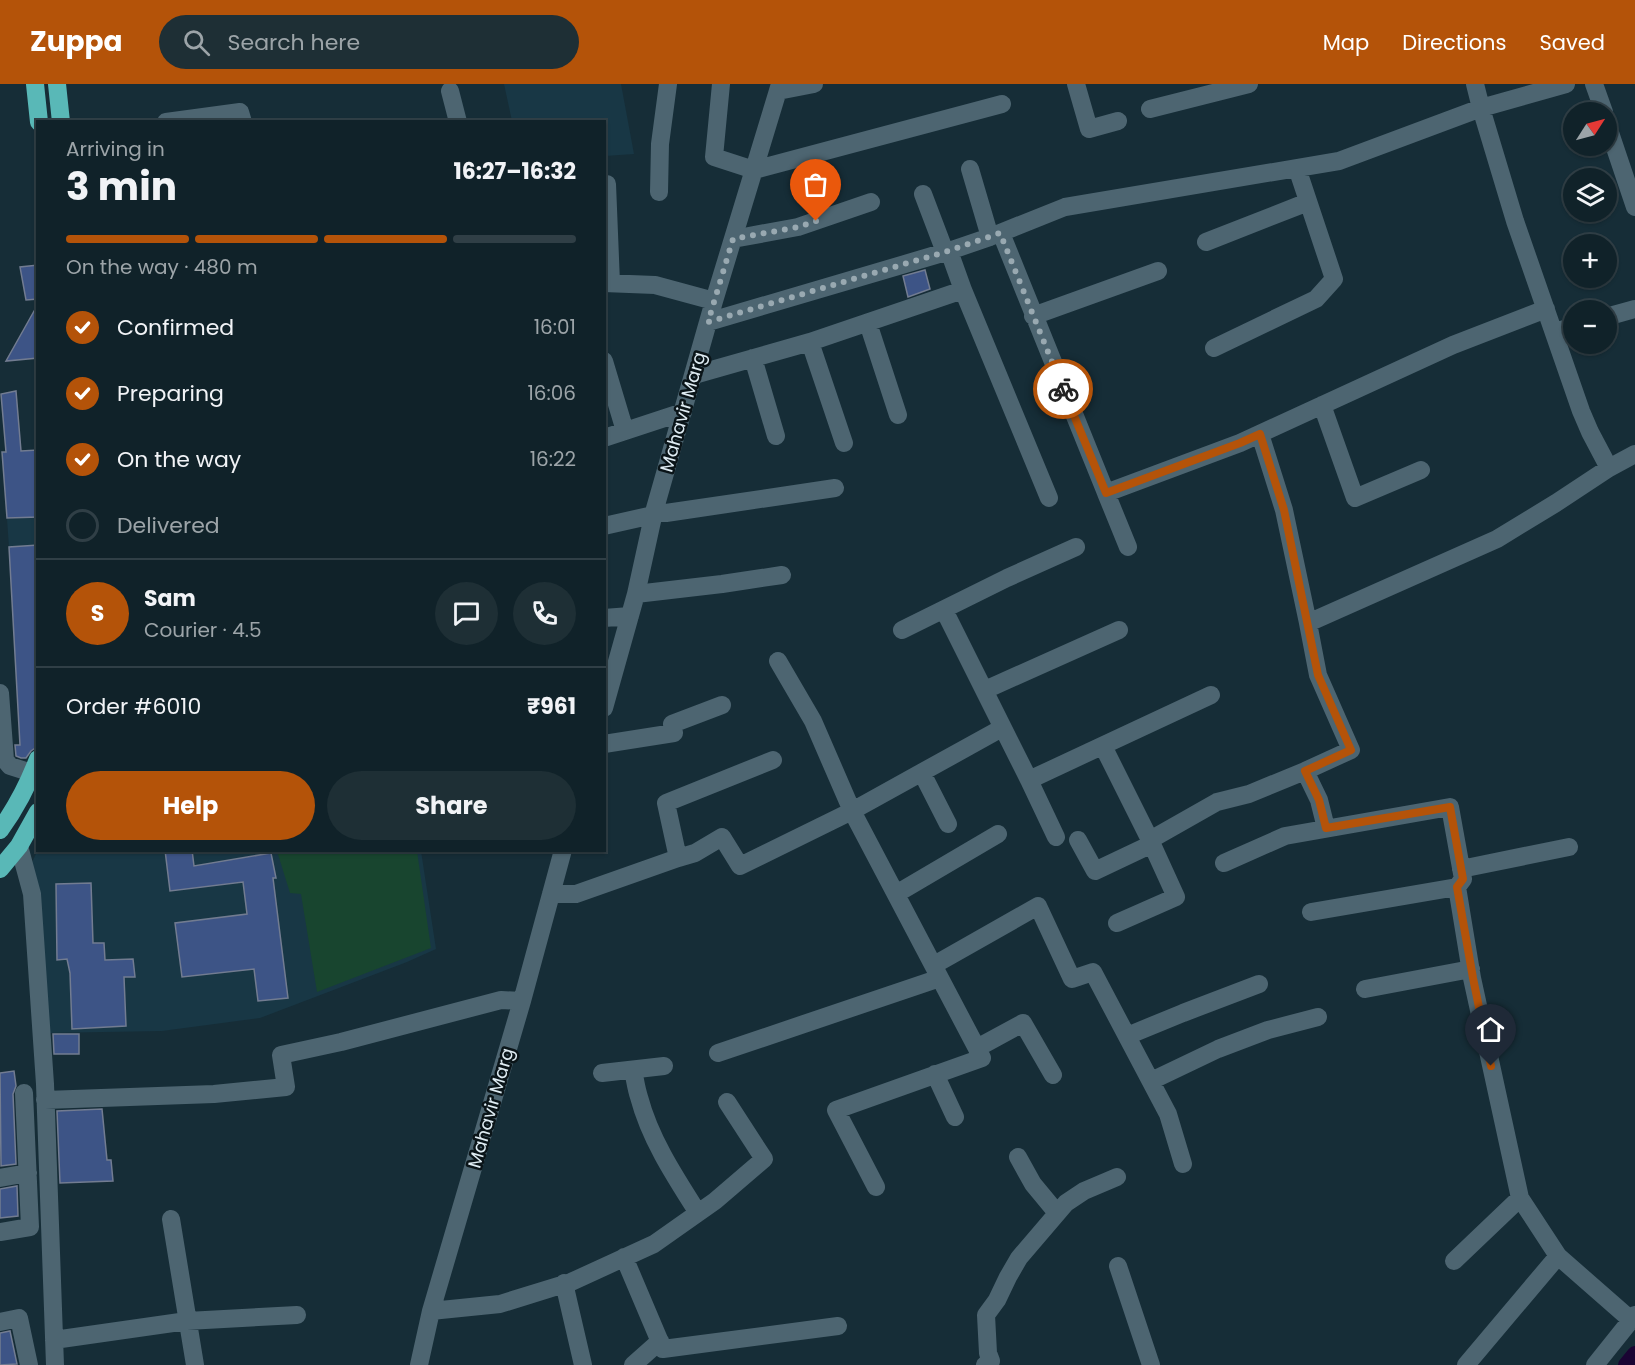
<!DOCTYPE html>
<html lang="en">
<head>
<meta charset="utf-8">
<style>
  :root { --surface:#102229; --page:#1e2f35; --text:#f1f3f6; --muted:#9ca4a8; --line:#303f46; --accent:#b45309 }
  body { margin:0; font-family:Poppins,sans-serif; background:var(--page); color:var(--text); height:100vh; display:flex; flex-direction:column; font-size:22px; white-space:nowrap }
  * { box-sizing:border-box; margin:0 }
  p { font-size:20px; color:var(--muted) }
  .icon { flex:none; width:33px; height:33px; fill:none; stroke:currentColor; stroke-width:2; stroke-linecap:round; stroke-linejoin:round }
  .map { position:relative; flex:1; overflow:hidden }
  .panel { position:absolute; left:36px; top:36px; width:570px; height:732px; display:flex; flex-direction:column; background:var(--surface); border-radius:0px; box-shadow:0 2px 4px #0004,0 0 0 2px var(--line) }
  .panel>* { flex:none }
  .needle { width:39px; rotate:54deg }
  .tools { position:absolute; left:1563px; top:18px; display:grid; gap:12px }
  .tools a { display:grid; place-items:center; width:54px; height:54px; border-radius:50%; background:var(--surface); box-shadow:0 2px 4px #0004,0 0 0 2px var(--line); font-size:30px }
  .pin { position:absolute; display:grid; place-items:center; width:51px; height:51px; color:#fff; margin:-62px -26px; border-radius:50% 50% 50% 0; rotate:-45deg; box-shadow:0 0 6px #0007 }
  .pin .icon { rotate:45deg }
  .courier { position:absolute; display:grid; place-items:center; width:60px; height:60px; margin:-30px; border:4px solid #b45309; border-radius:50%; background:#fff; color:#222; box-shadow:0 2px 8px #0007 }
  .headline em { font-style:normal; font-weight:700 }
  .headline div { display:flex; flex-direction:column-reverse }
  .headline { display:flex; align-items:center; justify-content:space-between; height:102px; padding:0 30px }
  h1 { font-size:39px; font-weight:700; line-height:45px }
  .bar { display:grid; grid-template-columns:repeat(4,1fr); gap:9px 6px; align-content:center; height:72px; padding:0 30px }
  .bar i { height:8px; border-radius:4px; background:var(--line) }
  .bar .on { background:var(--accent) }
  .bar p { grid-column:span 4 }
  .line { display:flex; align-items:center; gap:15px; padding:0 30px; border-top:2px solid var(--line) }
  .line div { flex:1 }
  .round { display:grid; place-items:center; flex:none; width:63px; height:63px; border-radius:32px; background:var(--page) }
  ol { padding:0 30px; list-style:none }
  li { display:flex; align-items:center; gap:18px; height:66px }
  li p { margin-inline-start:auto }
  li .icon { padding:6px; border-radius:50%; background:var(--accent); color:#fff; stroke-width:4 }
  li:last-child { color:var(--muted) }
  li i { width:33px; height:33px; border:3px solid var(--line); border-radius:50% }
  .primary-button { display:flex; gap:12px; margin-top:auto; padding:12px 30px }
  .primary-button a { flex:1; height:69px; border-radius:36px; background:var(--accent); color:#fff; font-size:24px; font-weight:700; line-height:69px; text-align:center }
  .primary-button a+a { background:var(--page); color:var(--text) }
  header { display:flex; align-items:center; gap:36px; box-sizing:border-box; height:84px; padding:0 30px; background:var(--accent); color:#fff }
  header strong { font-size:28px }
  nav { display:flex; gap:33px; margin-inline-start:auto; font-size:21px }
  .search { width:420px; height:54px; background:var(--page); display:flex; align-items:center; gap:15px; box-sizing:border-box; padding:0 21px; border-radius:33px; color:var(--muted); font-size:22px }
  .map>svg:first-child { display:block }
  .built { fill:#183745 }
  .green { fill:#18452f }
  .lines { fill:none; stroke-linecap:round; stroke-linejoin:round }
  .canal { stroke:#1a0433; stroke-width:16 }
  .building { fill:#3d5486; stroke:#727c91; stroke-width:1.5 }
  .minor { stroke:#4d6571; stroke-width:18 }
  .highway { stroke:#59b8b7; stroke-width:18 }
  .done { stroke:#99a9b1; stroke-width:6; stroke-dasharray:0 10.8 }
  .route { stroke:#b45309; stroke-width:8 }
  .labels { text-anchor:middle; stroke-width:5; stroke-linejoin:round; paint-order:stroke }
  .street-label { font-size:18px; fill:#dfecf3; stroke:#0a1418 }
</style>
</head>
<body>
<header>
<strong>Zuppa</strong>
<div class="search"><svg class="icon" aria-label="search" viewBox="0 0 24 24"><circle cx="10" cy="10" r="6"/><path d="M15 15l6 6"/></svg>Search here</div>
<nav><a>Map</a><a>Directions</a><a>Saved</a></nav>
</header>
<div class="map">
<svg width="1635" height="1281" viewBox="0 0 1635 1281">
  <rect width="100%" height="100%" fill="#162d37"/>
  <path class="built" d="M504,0h117l13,70 -29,2 -1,-34 -92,-1z
    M37,433v28l-28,2 -2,-28z
    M38,766l383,1 15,98 -29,13 -147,56 -98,13 -116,2 -15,-169z"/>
  <path class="green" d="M277,767h140l14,97 -114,44 -16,-98 -11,-1z"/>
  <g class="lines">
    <path class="canal" d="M1626,1281l9,-11"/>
  </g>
  <path class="building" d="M38,181v34l-12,1 -6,-33z
    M925,186l5,19 -22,8 -5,-21z
    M38,220v54l-32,3z
    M16,307l5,60 17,-1v67l-31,1 -5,-66h4l-5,-58z
    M38,461v201l-7,5 -5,7h-5l-5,-2 -1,-11h5l-11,-198z
    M165,766h27l2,16 77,-13 5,25h-3l15,120 -30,3 -4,-32 -72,8 -7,-54 72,-9 -4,-32 -73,9z
    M91,799l2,60h11l1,17 28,-1 2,18h-11l2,49 -54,3 -2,-56 -3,-14 -10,1 -1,-76z
    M53,950h26v20h-25z
    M14,987l2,15 -3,8 3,70 -15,2 -1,-93z
    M102,1025l5,51h4l2,21 -53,2 -3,-72z
    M17,1102l1,30 -18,2v-29z
    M10,1247l7,33 -17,1v-32z"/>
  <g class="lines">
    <path class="minor" d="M721,0l-7,73 40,13 248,-66
      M1076,0l13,45 29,-8
      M1566,0l-85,24 34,113 66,190 9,21 19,36
      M1594,0l10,28
      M450,7l8,31
      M778,7l36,-7
      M1150,25l99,-25
      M1606,37l29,86
      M166,38l74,-10 3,10
      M970,85l20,68
      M604,100h3l4,99
      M659,108l1,-48 8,-60
      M923,110l22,58
      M1001,149l105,260 134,-50 213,-98 93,-36
      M733,155l65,-12 73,-25
      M1206,158l102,-40
      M949,167l14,39
      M604,199l51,2 59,16
      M1033,232l125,-45
      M1606,233l29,-8
      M708,238l241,-71 41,-14 75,-30 274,-46 142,-53 -6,-24
      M868,239l30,92
      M1554,248l20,-6
      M810,258l34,101
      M1214,264l102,-49 18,-20 -37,-111
      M753,274l23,78
      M604,277l21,70
      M694,291l116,-33 153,-52 86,208
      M1322,321l33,93 66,-28
      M1260,350l24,76 24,113 189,-84 59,-36 53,-35 26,-14
      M604,354l79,-26
      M1106,409l22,54
      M654,428l12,1 169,-25
      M604,442l49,-11
      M636,510l86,-10 60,-9
      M944,526l85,170 182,-85
      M604,534l26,-2
      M902,546l105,-52 69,-31
      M778,577l35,60 39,90 130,247 -146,52 40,77
      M985,606l134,-60
      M0,609l5,67 5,6 22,7
      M604,624l32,-114 18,-82 60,-211 66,-217
      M604,660l70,-11 -2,-9 50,-19
      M1103,662l47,94 26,57 -59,26
      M1305,687l14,29 7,28
      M922,689l26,51
      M1029,696l27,57
      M1078,756l17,31 57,-27
      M1150,756l67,-38 32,-8 56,-23 46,-21 -33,-75 -10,-52
      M19,762l13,48 13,190 10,281
      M678,774l-12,-55 107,-43
      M1224,779l61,-27 165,-29 13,72 -6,8 15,91 48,220 38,58 -92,109
      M1461,785l108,-22
      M551,810h25l102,-36 17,-5 27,-16 18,29 112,-55 150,-83
      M896,810l102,-60
      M1311,828l146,-25
      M934,881l104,-59 34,73 21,-7 75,142 15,50
      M1365,905l106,-20
      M1127,952l56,-23 76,-29
      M977,964l46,-25 30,52
      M718,969l222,-75
      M633,986c2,9 3,18 6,27 11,42 36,80 59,116
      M602,989l62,-7
      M935,990l20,43
      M1151,997l67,-32 50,-19 50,-13
      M45,1016l169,-6 72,-7 -5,-32 60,-13 160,-42 21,1
      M1018,1073l15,27 24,29
      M0,1094l28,-5
      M171,1135l24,146
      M0,1148l30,-5 -6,-134
      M1558,1172l73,64
      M624,1173l39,92 175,-23
      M1454,1177l66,-63
      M1118,1182l33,99
      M564,1199l19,82
      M431,1227l69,-7 71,-22 83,-38 61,-43 49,-42 -37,-57
      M0,1238l19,-4 10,47
      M54,1256l133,-19 110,-6
      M419,1281l12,-54 91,-310 41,-151
      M633,1281l27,-24
      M985,1281l6,-4 -3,-8 -2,-38 11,-15 11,-23 11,-19 47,-55 18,-12 33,-14
      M1595,1281l40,-50"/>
    <path class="highway" d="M35,0l4,38
      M57,0l4,38
      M0,746c16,-22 28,-45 38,-71
      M0,785l19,-23 19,-34"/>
  </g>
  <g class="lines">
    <path class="done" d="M816,137l-18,6 -65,12 -25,83 237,-70 55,-19 63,156"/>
    <path class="route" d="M1063,305l43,104 134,-50 20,-9 24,76 34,165 33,75 -46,21 14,29 7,28 124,-21 13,72 -6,8 16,91 18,88"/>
  </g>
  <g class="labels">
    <g class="street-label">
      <text transform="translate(683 328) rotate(-74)" y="6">Mahavir Marg</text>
      <text transform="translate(491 1024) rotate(-74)" y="6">Mahavir Marg</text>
    </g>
  </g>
</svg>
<div class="tools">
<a><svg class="needle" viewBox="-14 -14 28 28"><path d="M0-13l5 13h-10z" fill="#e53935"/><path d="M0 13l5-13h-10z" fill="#9ca4a8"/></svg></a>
<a><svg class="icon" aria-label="layers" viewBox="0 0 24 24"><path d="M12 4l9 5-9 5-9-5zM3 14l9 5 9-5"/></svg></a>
<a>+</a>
<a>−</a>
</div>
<div class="pin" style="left:816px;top:137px;background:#ea580c"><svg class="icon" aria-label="bag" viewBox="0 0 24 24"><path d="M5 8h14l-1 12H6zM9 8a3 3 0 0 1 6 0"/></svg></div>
<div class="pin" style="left:1491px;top:982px;background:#1f2937"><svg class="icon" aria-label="home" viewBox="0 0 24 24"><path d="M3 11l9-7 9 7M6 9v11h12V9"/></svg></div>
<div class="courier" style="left:1063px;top:305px"><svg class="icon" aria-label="bike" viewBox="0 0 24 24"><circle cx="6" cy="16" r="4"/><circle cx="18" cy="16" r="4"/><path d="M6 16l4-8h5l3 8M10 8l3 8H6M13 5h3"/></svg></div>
<section class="panel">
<div class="headline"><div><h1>3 min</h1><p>Arriving in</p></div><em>16:27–16:32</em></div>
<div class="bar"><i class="on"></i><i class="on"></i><i class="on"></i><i></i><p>On the way · 480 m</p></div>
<ol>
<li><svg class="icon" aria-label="check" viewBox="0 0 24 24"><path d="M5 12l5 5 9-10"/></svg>Confirmed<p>16:01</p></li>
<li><svg class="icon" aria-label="check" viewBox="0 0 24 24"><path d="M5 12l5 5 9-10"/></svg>Preparing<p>16:06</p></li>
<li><svg class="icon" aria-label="check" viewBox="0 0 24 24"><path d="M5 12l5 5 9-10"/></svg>On the way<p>16:22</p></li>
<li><i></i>Delivered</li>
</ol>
<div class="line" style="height:108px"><b class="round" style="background:var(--accent);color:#fff">S</b><div><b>Sam</b><p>Courier · 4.5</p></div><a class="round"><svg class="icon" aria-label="chat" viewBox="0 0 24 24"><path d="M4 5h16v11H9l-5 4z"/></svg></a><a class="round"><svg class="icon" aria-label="phone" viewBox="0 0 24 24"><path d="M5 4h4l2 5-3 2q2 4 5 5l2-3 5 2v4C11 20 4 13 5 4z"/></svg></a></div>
<div class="line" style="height:78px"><div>Order #6010</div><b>₹961</b></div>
<div class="primary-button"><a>Help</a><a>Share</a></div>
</section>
</div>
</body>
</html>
